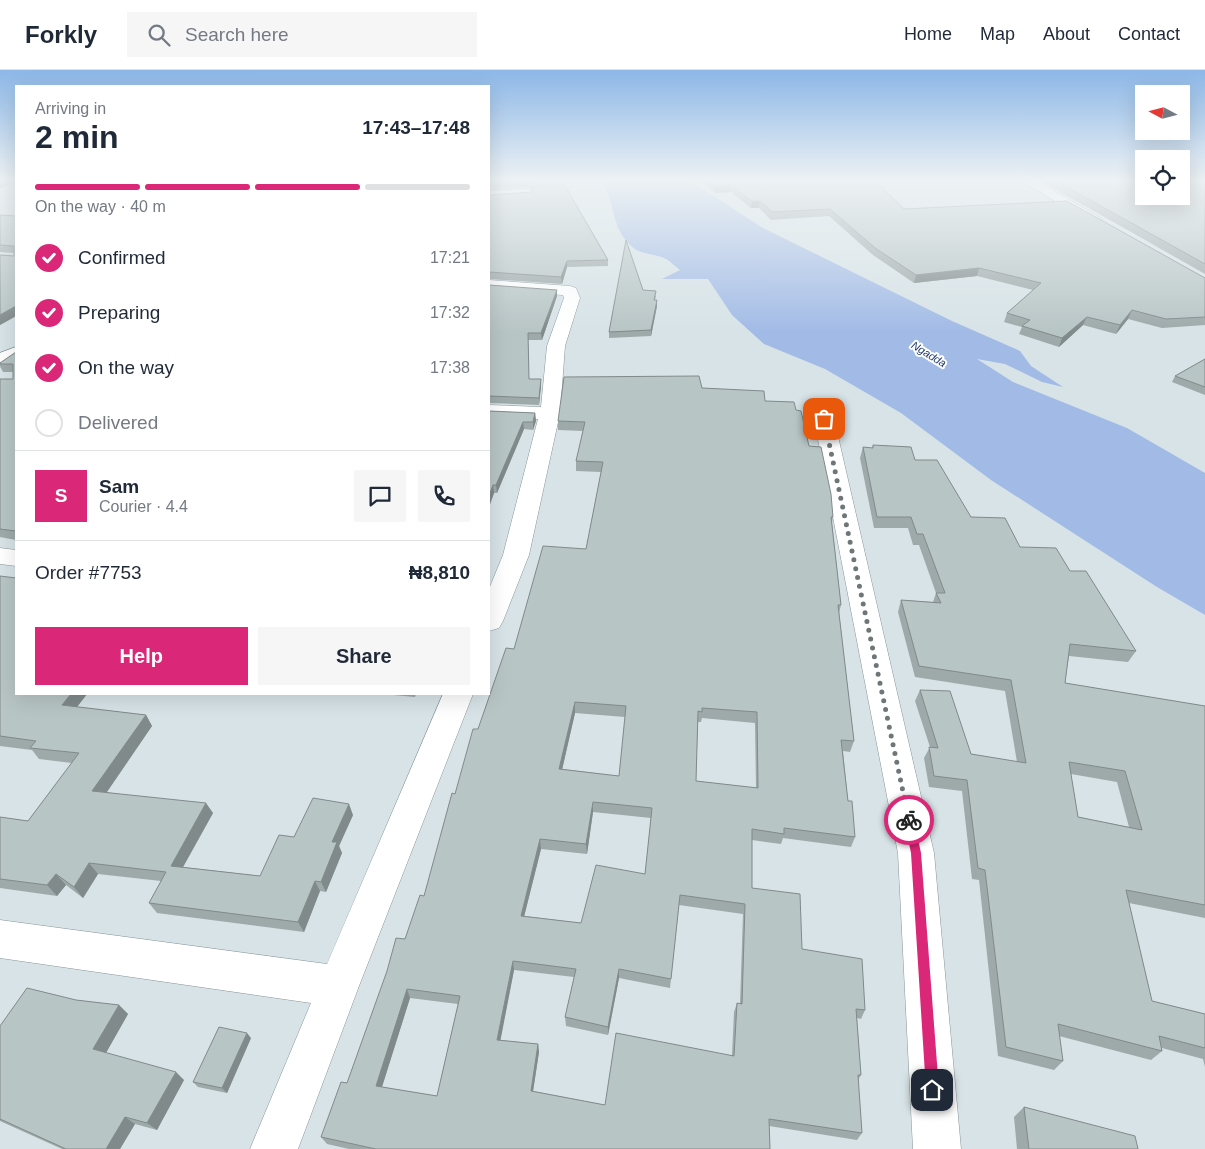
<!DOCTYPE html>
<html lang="en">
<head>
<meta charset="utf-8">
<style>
  :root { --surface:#fff; --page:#f6f6f7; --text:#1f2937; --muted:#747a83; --line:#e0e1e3; --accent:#db2777 }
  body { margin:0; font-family:Helvetica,sans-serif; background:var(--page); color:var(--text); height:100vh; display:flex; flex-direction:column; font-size:19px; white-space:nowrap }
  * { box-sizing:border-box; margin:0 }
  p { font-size:16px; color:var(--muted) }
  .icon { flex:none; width:28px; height:28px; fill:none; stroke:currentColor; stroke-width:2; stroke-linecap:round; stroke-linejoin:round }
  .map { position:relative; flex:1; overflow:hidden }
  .drawer { position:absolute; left:15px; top:15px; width:475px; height:610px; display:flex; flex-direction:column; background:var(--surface); border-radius:0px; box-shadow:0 5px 20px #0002 }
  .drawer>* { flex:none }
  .needle { width:32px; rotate:277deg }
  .tools { position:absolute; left:1135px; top:15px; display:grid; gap:10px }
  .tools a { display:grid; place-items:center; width:55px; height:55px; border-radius:0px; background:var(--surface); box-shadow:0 5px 20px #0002; font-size:25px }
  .pin { position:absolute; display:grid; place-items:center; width:42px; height:42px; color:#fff; margin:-21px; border-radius:10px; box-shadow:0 2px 8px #0006 }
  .courier { position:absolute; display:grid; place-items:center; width:50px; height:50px; margin:-25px; border:4px solid #db2777; border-radius:50%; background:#fff; color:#222; box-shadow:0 1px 6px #0007 }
  .headline em { font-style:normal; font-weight:700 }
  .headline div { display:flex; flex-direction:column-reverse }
  .headline { display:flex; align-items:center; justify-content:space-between; height:85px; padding:0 20px }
  h1 { font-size:32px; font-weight:700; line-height:38px }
  .bar { display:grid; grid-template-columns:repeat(4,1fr); gap:8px 5px; align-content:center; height:60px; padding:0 20px }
  .bar i { height:6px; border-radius:4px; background:var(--line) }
  .bar .active { background:var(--accent) }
  .bar p { grid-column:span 4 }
  .line { display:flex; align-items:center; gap:12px; padding:0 20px; border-top:1px solid var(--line) }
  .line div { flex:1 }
  .round { display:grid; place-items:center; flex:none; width:52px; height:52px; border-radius:0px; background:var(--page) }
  ol { padding:0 20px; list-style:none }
  li { display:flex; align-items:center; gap:15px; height:55px }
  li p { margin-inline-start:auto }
  li .icon { padding:5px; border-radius:50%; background:var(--accent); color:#fff; stroke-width:4 }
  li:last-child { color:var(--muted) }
  li i { width:28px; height:28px; border:2px solid var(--line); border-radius:50% }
  .action { display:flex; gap:10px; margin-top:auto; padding:10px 20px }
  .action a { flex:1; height:58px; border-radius:0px; background:var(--accent); color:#fff; font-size:20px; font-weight:700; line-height:58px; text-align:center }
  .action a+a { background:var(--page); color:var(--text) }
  header { display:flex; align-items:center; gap:30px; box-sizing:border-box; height:70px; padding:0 25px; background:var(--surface); border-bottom:1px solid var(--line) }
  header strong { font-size:24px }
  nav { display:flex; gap:28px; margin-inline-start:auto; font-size:18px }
  .search { width:350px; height:45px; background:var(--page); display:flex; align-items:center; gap:12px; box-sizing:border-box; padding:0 18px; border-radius:0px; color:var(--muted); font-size:19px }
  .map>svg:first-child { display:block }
  .water { fill:#a2bbe6 }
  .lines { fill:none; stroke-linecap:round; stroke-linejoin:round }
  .street-casing { stroke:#8a9599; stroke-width:1 }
  .street { fill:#fff; fill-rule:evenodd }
  .wall { fill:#9ea9a9; fill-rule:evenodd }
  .shaded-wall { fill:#818a8a }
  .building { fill:#b8c5c5; stroke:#818a8a; fill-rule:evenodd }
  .route { fill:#db2777 }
  .done { stroke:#6e7678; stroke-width:5; stroke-dasharray:0 9 }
  .labels { text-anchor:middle; stroke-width:4; stroke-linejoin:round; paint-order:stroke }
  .far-water-label { font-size:11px; font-style:italic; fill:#1f3b70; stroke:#fff }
</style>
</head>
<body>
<header>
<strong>Forkly</strong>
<div class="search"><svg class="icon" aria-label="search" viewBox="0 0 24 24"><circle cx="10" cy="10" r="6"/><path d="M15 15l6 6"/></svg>Search here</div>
<nav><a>Home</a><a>Map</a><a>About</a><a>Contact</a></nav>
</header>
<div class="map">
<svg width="1205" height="1079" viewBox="0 0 1205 1079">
  <rect width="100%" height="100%" fill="#d7e3e7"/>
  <path class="water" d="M601,111h89l73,47 189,93 68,30 11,15 32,21 -21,-5 -37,-18 -28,-5 36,23 114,46 78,45v142l-48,-28 -166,-107 -90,-67 -76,-44 -61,-25 -32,-29 -24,-36h-46l18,-9c-4,-3 -8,-7 -12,-10 -10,-6 -24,-5 -33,-11 -26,-20 -18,-46 -34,-68z"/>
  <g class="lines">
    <defs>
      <path id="street" d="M1022,111h15l65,38 -2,3h-10z
        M528,119l6,4 -2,3 -43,3v-8z
        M489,210l81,6 6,2 4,10 -15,48 -5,67 -31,142 -26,66 -4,7 -10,3v-42l14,-34 35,-136 -49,-2v-12l52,2 6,-61 17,-48 -1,-3 -74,-5z
        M16,277v12l-16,8v-14z
        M824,343l7,2 3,4 100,434 27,296h-48l-15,-296 -84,-434 3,-4z
        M0,478l16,2v16l-16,-2z
        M443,624h30l-114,292 -61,163h-48l61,-146 -311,-45v-38l327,44z"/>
    </defs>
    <use href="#street" class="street-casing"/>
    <use href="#street" class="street"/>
  </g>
  <path class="wall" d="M489,111h71v3l48,76v6l-41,1 -5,17 -73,-5v-84l43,-3 1,-1 -4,-4 -40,2v1z
    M701,111h174l29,28 301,69v47l-43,3 -34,-9 -12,15 -33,-9 -24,22 -40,-13 3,-7 -18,-5 3,-9 26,-23 -56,-14 -63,7 -41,-28 -44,-39 -58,4 -12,-12h-8l-20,-16 -16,1z
    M1041,111h164v93z
    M0,145l16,2v99l-16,9v-70l14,1v-3l-14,-1z
    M489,215l68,11 -15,44h-14l1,39 12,7 -2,19 -50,-2z
    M643,220l13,6 -1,4 2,6 -6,30 -42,2v-6z
    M16,282v188l-16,-3v-158h13v-7h-10l-3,-6v-3z
    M1205,289v36l-33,-13 3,-6z
    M702,318l63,13 31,9 13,36 24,71 -1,6 9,82 -2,8 15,128 -4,11 -7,-1 5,50 7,36 -4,10 -68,-9 -2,6 -29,-4v48l50,61 63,61 -4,9 -4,-1 4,57 -3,5 4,53 -5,7 -88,-14 1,23h-421l-22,-5 -6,-7 26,-54 58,-144 19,-43 31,-102 23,-65 36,-80 72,-100 15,-77 -25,-1v-10l7,-30 -25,-1v-9zM575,643l50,4 -6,59 -57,-7zM702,648l53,5 1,65 -60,-7 2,-59h3zM593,742l58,6 -6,56 -64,49 -57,-7 17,-67 46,5zM679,835l64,9 -3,90 -3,-1 -3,9 -2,43 -127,50 -72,-14 6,-39 -1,-8 -38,-4 14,-70 60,7 -9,40 1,9 42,9 11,-57 51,10zM410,928l48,6 -21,92 -55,-9z
    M489,341l46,2 1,8 -3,9 -9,-1 -27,64h-3l-5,14z
    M873,375l42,15 56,57 49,30 50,24 66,80 -8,11 -59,-6 -4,27 140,23v212l-76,-15 23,98 53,13v53l-2,-8 -41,-11v3l-11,9 -92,-24 4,25 -9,9 -56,-14 -19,-176 -7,-1 -10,-88 -33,-4 -5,-29 6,-11 -15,-46 5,-11 51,64 46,8 -12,-71 -90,-14 -17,-65 3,-12 32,2 3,-9 -17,-48h-6l-5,-17h-34l-14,-70 3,-11 9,1zM1071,704l46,8 12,45 -51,-10z
    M0,506l16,118h71l-10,13 69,8 6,11 -45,66 106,21 -30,54 77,9 34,-39 59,-22 -14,31 3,7 -16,39 -6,-1 -16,41 -147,-19 -8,-10 12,-22 -63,-7 -15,24 -17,-13 -9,11 -57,-8v-71l28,4 44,-58 -33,-4 -7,-9 -32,-4z
    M383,624h33l-1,3z
    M76,930l43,5 9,9 -22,39 78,27 -27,50 -22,-6 -15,25h-58l-62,-28v-95z
    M251,968l-24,55 -29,-6 -5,-5z
    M1024,1037l114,42h-121l-3,-32z"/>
  <path class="shaded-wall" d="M0,111h16v2l-16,5z
    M731,115v7l-16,1 1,-7z
    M752,131h8l-1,7h-8z
    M567,191v6l-5,17 -1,-7z
    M979,198l-2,8 -63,7 2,-8z
    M557,220v6l-15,44 -1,-7z
    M657,230v6l-6,30v-6z
    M16,236v10l-16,9v-10z
    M1132,240l-4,9 -12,15 4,-9z
    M1087,247l-4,8 -24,22 3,-9z
    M541,309v7l-2,19v-7z
    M535,343l1,8 -3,9v-8z
    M523,352l1,7 -27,64 -1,-8z
    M493,415l1,8 -5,14v-11z
    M71,624h16l-17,22 -8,-11z
    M575,632v11l-15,66 -1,-10z
    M146,645l6,11 -52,76 -8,-11z
    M593,732v10l-6,42 -1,-10z
    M206,733l7,10 -35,63 -7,-10z
    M349,734l4,11 -14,31 3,7 -16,39 -5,-10 11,-40z
    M540,769l1,10 -19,76 -1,-9z
    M89,793l9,11 -15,24 -9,-11z
    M56,804l10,11 -9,11 -10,-11z
    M315,811l5,10 -16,41 -6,-10z
    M513,891l1,9 -15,78 -2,-8z
    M619,899v9l-11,57v-8z
    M407,919l3,9 -30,95 -4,-7z
    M119,935l9,9 -25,44 -10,-9z
    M247,963l4,5 -24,55 -5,-5z
    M538,974l1,8 -7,46 -1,-7z
    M176,1002l8,8 -27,50 -10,-7z
    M125,1047l10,7 -15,25h-14z"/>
  <path class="building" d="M489,111h71v3h4l44,76 -41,1 -6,16 -72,-5v-77l43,-3 4,-5 -7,-5 -40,2z
    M709,111h166l29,28 163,-8 138,77v39l-39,2 -34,-9 -12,15 -33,-8 -25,21 -40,-12 8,-6 -23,-7 34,-30 -62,-15 -63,7 -41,-27 -45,-39 -58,3 -12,-11h-8l-21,-16 -15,1z
    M1056,111h88v15h37v-15h24v83z
    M0,145l16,1v90l-16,9v-60l14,1v-10l-14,-1z
    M626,170l17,50 13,1 -2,9h3l-6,30 -42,2z
    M489,215l68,5 -16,43h-13l1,46h12l-2,19 -50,-2z
    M16,282v179l-16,-2v-150h13v-15h-13v-1z
    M1205,289v28l-30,-11z
    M699,306l3,12 62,3 1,10 29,1 2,8 5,1 8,35 12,1 10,47 2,23h-2l10,88h-3l16,136 -13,-1 7,61h4l3,36 -71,-9v6l-32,-5v59l48,6 2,55 60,10 3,51 -9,-1 5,66h-3l4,58 -93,-14 1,30h-394l-55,-12 20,-55 6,1 40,-112 9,-33 9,1 15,-44 4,1 28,-103 3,1 18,-65h5l28,-81 8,1 29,-103 43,3 17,-87 -27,-1 9,-39 -27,-1 6,-44zM575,632l51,4 -7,70 -60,-7zM702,638l55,4 1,76 -62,-7 2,-70 4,1zM593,732l59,6 -7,66 -49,-9 -15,58 -60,-7 19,-77 46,5zM680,825l65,9 -3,100 -5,-1 -3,53 -118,-23 -11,72 -74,-14 7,-47 -41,-4 16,-79 63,8 -11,48 43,10 11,-58 52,10zM407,919l53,7 -23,100 -61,-10z
    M489,341l46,2 -2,9h-10l-27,63h-3l-4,11z
    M873,375l38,2 4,13h22l34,57 34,1 15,29 36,1 14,23h16l50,80 -66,-7 -5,39 140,23v199l-79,-15 26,111 53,13v34l-46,-12 3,15 -104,-27 5,37 -57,-14 -21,-177 -7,-2 -11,-88 -33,-4 -5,-29 9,1 -18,-58 30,1 21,63 55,9 -15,-83 -92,-14 -18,-66 40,3 -5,-10h9l-22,-59h-6l-6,-17h-34l-14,-70 10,1zM1069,692l56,9 17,59 -64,-13z
    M0,506l16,2v116h55l-9,11 84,10 -54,76 114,12 -35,63 89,10 19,-41 15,2 19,-39 36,6 -17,38h5l-16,40 -6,-1 -17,41 -149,-19 17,-31 -77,-9 -15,24 -18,-13 -9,11 -47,-6v-62l28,4 51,-68 -49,-5 6,-7 -36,-5z
    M27,918l49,12 43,5 -26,44 83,23 -29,51 -22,-6 -19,32h-40l-66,-30v-93z
    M219,957l28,6 -25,55 -29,-6z
    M1024,1037l111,29 3,13h-109z"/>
  <linearGradient id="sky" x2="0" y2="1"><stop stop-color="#8cb7e7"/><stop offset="0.42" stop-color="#edf2f4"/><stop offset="1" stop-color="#edf2f4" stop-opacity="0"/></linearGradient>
  <rect width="1205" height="262" fill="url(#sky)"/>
  <path class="route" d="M909,745l5,5 7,33 18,237 -2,5 -5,2 -4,-2 -2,-5 -15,-237 -7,-33z"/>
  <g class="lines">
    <path class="done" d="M824,349l85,401"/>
  </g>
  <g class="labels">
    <g class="far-water-label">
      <text transform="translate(929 284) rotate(32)" y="4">Ngadda</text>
    </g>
  </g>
</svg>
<div class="tools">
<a><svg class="needle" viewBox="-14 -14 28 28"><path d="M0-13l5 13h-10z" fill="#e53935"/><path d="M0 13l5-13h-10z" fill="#747a83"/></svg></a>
<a><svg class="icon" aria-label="locate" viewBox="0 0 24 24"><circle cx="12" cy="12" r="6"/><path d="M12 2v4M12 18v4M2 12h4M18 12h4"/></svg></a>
</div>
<div class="pin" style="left:824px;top:349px;background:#ea580c"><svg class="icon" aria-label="bag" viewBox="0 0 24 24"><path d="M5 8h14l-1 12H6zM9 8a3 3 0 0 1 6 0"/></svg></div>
<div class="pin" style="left:932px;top:1020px;background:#1f2937"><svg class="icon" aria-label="home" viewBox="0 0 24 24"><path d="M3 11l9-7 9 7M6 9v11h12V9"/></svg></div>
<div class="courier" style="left:909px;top:750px"><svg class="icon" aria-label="bike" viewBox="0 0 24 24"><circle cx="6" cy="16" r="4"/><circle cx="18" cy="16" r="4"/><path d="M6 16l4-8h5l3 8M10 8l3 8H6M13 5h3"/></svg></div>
<section class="drawer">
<div class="headline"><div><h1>2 min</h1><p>Arriving in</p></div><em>17:43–17:48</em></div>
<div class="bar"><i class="active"></i><i class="active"></i><i class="active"></i><i></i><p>On the way · 40 m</p></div>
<ol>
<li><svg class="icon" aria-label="check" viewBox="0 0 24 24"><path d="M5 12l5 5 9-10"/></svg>Confirmed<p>17:21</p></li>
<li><svg class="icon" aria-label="check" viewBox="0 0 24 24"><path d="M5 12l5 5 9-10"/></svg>Preparing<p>17:32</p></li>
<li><svg class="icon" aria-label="check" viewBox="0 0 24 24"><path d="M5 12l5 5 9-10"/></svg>On the way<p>17:38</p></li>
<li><i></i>Delivered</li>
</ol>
<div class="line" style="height:90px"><b class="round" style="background:var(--accent);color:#fff">S</b><div><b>Sam</b><p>Courier · 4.4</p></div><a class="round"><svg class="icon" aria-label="chat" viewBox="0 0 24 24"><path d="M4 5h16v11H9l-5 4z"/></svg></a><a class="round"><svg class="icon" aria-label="phone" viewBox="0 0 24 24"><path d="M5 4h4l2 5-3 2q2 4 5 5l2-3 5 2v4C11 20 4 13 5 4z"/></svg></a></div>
<div class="line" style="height:65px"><div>Order #7753</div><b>₦8,810</b></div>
<div class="action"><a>Help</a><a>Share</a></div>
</section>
</div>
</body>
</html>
